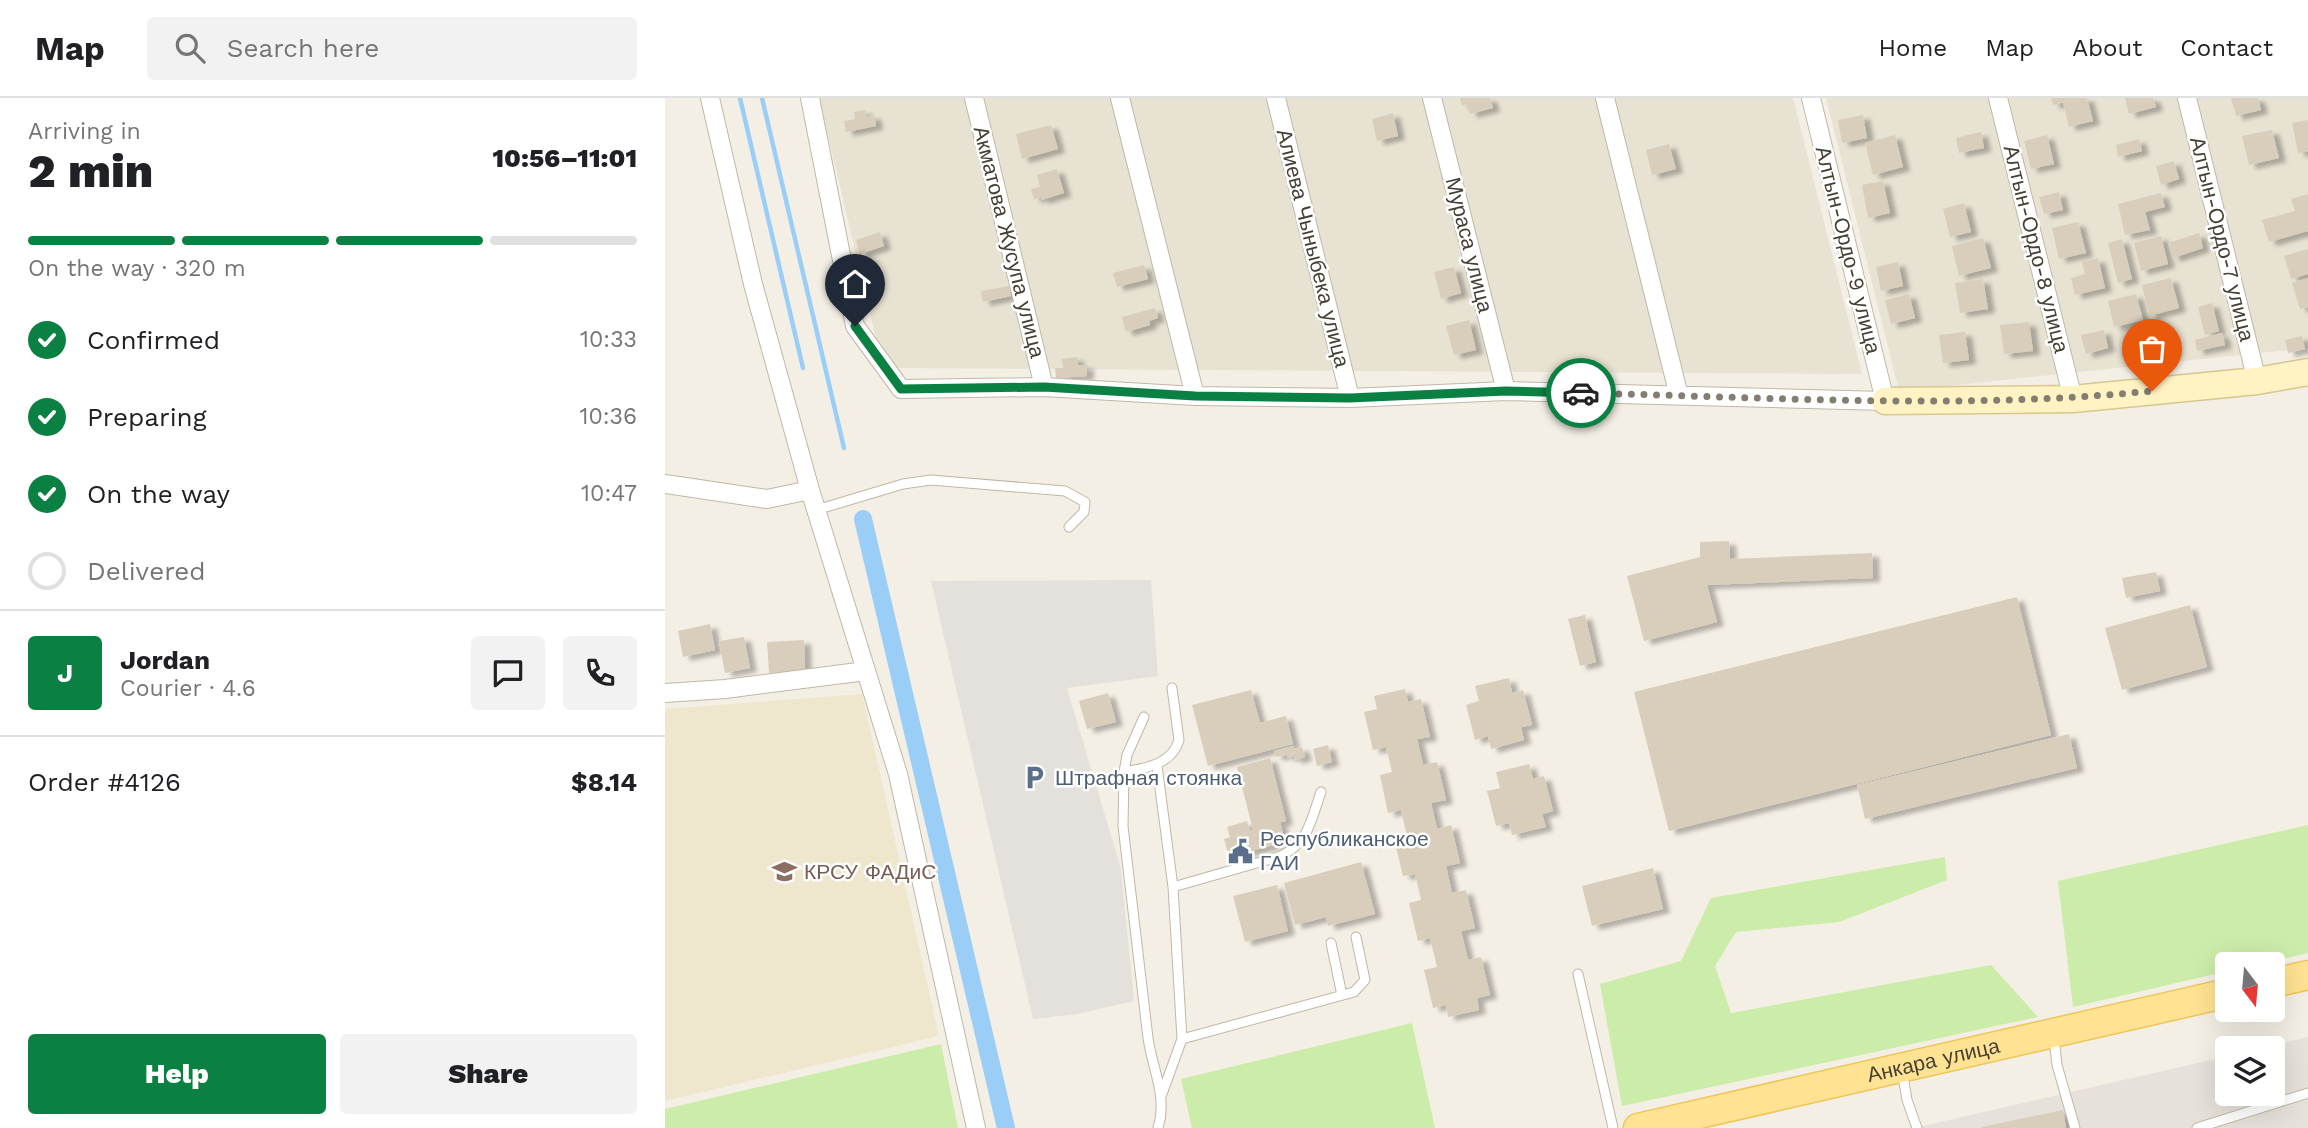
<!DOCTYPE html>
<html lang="en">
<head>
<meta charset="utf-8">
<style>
  :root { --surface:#fff; --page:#f2f2f2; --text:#202124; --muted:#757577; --line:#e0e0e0; --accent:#0b8043 }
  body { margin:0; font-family:"Work Sans",sans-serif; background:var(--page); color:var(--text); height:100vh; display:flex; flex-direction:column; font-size:26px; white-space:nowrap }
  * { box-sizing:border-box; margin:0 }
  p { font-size:23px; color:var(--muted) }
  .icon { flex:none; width:38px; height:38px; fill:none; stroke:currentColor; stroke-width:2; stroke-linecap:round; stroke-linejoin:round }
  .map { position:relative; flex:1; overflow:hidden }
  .details { display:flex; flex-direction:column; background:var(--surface); width:665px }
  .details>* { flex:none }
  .needle { width:46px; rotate:164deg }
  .fabs { position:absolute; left:1550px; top:854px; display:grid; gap:14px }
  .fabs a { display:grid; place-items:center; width:70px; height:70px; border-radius:7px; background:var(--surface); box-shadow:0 7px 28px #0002; font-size:35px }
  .pin { position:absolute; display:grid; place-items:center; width:60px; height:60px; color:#fff; margin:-72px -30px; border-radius:50% 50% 50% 0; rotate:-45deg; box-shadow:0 0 7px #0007 }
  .pin .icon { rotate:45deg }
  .courier { position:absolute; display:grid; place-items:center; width:70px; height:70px; margin:-35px; border:5px solid #0b8043; border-radius:50%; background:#fff; color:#222; box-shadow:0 2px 9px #0007 }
  .overview em { font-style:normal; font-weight:800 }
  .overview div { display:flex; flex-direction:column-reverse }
  .overview { display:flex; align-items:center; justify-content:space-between; height:119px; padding:0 28px }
  h1 { font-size:46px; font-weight:800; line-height:52px }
  .bar { display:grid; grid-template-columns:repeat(4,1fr); gap:10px 7px; align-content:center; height:84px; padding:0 28px }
  .bar i { height:9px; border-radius:5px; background:var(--line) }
  .bar .on { background:var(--accent) }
  .bar p { grid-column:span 4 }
  .line { display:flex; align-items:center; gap:18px; padding:0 28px; border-top:2px solid var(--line) }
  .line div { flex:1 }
  .round { display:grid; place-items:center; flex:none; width:74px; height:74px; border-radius:7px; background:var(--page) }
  ol { padding:0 28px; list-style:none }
  li { display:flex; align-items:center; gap:21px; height:77px }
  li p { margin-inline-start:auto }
  li .icon { padding:7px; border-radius:50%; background:var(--accent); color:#fff; stroke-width:4 }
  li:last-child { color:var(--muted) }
  li i { width:38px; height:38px; border:4px solid var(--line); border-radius:50% }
  .action { display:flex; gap:14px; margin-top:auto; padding:14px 28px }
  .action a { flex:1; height:80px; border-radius:7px; background:var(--accent); color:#fff; font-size:28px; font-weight:800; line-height:80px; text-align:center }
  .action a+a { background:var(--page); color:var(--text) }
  header { display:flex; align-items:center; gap:42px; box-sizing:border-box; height:98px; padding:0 35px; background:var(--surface); border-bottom:2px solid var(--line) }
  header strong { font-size:33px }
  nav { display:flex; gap:38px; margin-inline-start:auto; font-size:24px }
  .search { width:490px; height:63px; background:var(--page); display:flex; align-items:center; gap:18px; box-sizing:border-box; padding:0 24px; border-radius:7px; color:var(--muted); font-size:26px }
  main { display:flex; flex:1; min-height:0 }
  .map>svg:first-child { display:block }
  .residential { fill:#e8e2d2 }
  .industrial { fill:#e6e1da }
  .education { fill:#eee6cd }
  .green { fill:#cceca9 }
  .parking { fill:#e4e1dd }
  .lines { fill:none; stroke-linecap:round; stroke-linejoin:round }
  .stream { stroke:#9bcef6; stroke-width:4.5 }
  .canal { stroke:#9bcef6; stroke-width:18 }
  .building { fill:#d9cebc; filter:url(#shadow) }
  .lane-casing { stroke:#c0b8a6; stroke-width:11 }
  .street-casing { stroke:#c0b8a6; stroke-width:20 }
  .secondary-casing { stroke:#d7c690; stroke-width:29 }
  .primary-casing { stroke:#edc559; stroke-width:31 }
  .lane { stroke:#fff; stroke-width:9 }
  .street { stroke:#fff; stroke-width:18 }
  .secondary { stroke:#fff2c3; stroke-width:26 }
  .primary { stroke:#ffe392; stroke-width:28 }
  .done { stroke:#837d72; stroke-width:7; stroke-dasharray:0 12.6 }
  .route { stroke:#0b8043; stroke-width:9 }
  .labels { text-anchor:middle; stroke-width:5; stroke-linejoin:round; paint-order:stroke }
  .street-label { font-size:21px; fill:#464034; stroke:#fff }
  .service-label { font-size:21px; fill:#4e5e75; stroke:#fff; text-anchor:start }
  .education-label { font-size:21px; fill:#785e54; stroke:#fff; text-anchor:start }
</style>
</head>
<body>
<header>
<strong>Map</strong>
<div class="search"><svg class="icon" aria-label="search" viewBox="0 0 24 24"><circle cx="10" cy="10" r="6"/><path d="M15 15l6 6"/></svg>Search here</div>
<nav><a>Home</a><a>Map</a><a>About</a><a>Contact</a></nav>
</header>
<main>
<section class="details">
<div class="overview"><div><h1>2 min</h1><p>Arriving in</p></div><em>10:56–11:01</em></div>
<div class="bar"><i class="on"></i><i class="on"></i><i class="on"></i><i></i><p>On the way · 320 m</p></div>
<ol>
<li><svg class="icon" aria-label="check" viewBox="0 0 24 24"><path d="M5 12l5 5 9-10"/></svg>Confirmed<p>10:33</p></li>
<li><svg class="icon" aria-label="check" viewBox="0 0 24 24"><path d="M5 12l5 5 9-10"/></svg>Preparing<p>10:36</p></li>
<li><svg class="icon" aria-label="check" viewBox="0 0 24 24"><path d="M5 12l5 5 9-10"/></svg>On the way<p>10:47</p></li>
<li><i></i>Delivered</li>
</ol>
<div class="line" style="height:126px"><b class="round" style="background:var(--accent);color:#fff">J</b><div><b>Jordan</b><p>Courier · 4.6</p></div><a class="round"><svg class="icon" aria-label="chat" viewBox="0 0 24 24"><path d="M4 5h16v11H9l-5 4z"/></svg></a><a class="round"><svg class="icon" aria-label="phone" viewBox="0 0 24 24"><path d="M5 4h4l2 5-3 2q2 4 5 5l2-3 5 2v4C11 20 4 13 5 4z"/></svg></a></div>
<div class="line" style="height:91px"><div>Order #4126</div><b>$8.14</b></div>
<div class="action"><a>Help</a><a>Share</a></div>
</section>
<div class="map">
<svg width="1643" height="1030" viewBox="0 0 1643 1030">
  <defs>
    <filter id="shadow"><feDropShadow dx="7" dy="4" stdDeviation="2" flood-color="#0004"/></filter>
  </defs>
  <rect width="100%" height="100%" fill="#f4efe4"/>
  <path class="residential" d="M154,0h974l69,276 -979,-6z
    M1161,0h482v250l-409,43z"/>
  <path class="industrial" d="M1643,939v91h-394l314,-72v38h45v-46h-12z"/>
  <path class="education" d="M197,596l77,342 -274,65v-392z"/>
  <path class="green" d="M1643,727v128l-49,11h-31v7l-155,36 -15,-126z
    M1280,759l2,23 -108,42 -103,10 -21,34 16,47 260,-48 47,52 -416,89 -22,-122 81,-23 30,-63z
    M747,925l23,105h-243l-11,-49z
    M276,946l17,84h-293v-19z"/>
  <path class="parking" d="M486,482l7,96 -91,12 54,181 13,132 -57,13 -44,5 -102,-438z"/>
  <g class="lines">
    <path class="stream" d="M75,0l63,270
      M97,0l82,350"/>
    <path class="canal" d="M198,421l143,609"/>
  </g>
  <path class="building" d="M795,0h30l3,10 -23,6 -2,-10 -6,1z
    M1386,0h36l6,23 -24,6 -6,-25 -10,3z
    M1460,0h28l3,9 -27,7z
    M1566,0h27l3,12 -25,6z
    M200,12l1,7 8,-2 2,11 -30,6 -2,-11 11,-2 -1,-7z
    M728,15l5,23 -21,5 -5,-22z
    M1198,17l4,23 -25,5 -4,-23z
    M1643,22v31l-10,2 -6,-30z
    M386,27l7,24 -36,10 -6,-25z
    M1607,32l7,28 -30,7 -7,-29z
    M1316,34l3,16 -25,5 -3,-15z
    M1230,37l8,32 -30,8 -8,-32z
    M1382,37l7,29 -23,5 -7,-28z
    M1474,41l3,12 -24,6 -2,-12z
    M1004,46l7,25 -24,6 -6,-25z
    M1509,63l5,18 -18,6 -5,-19z
    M392,71l7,24 -22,7 -1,-3 -7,2 -3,-10 9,-2 -3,-12z
    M1218,83l7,32 -22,5 -6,-33z
    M1394,94l4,18 -19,4 -5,-17z
    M1496,95l4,14 -20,5 5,18 -25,5 -7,-31z
    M1643,96v37l-39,11 -7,-22 33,-9 -4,-12z
    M1299,105l7,29 -21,5 -7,-28z
    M1413,124l8,31 -27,6 -7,-31z
    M215,134l4,14 -24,8 -4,-14z
    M1534,135l4,15 -30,10 -5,-15z
    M1496,138l7,28 -27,7 -7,-28z
    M1318,140l8,30 -32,8 -7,-30z
    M1457,141l10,40 -14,4 -10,-40z
    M1643,151v25l-17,5 -7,-23z
    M1433,160l7,30 -30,7 -4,-17 14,-4 -3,-12z
    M1233,164l5,24 -22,5 -5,-24z
    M479,167l4,14 -31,8 -4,-14z
    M789,169l7,26 -20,6 -7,-27z
    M1506,180l8,30 -30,8 -7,-31z
    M1643,180v29l-8,2 -8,-26z
    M1318,181l5,30 -28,4 -5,-30z
    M344,188l2,10 -28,6 -2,-11z
    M1244,196l6,24 -24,6 -6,-24z
    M1471,196l7,26 -29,7 -6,-26z
    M1547,205l7,28 -14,4 -7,-28z
    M490,210l3,10 -9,3 1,4 -24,7 -4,-15z
    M804,222l7,30 -22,5 -8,-29z
    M1364,224l4,29 -29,3 -4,-29z
    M1439,232l4,18 -22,6 -5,-19z
    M1300,234l4,28 -26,3 -4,-28z
    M1557,235l3,12 -28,6 -2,-11z
    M1637,238l3,13 -17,4 -3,-13z
    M412,259l1,8h9v11l-31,2 -1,-10h8l-1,-9z
    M1064,443l1,18 142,-6 1,25 -166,7 10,37 -73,19 -17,-65 73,-19v-15z
    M1491,474l4,19 -34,7 -4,-20z
    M1352,499l34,138 -382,96 -35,-139z
    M1525,507l17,62 -85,23 -17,-62z
    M920,517l11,47 -16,4 -12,-47z
    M45,526l5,26 -32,7 -5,-26z
    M79,539l6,31 -25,5 -6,-32z
    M139,542l1,31 -36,2 -2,-31z
    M844,580l3,15 11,-3 9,35 -11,2 3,13 -33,9 -3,-13 -13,4 -9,-35 13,-4 -4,-15z
    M740,591l3,13 13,-3 9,38 -13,2 6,26 14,-3 9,38 -15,3 6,26 14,-4 9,38 -14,3 6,27 14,-3 9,38 -14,3 7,29 13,-3 9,38 -13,3 2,12 -31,7 -2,-12 -13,3 -9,-38 13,-3 -7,-29 -12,3 -9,-38 12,-3 -6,-26 -12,2 -9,-37 13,-3 -6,-26 -13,3 -8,-38 12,-3 -6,-25 -13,3 -9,-38 13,-3 -3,-13z
    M586,592l9,33 26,-7 7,28 -85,22 -16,-61z
    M443,595l8,29 -29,7 -8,-28z
    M1404,636l8,34 -212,51 -8,-34z
    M663,647l4,17 -15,4 -4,-17z
    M628,648l1,3 8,-2 3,10 -10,3 -1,-4 -6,2 -1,-4 -11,3 -2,-6z
    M605,660l16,63 -6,1 5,20 -56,15 -5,-18 6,-2 -3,-10 20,-6 3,10 3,-1 -16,-63z
    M864,666l4,15 11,-3 9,35 -11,3 4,13 -34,8 -3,-12 -13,3 -9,-35 13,-3 -4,-16z
    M696,764l14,52 -47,12 -2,-9 -31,8 -11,-42z
    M988,770l10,41 -71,17 -10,-40z
    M612,787l11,46 -43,11 -12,-46z
    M1398,1012l3,18h-84v-1z"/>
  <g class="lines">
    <defs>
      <path id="lane" d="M151,412l87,-26 28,-4 134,11 20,11 -1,10 -15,15
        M492,668l16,121 9,152 -20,55
        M459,674l3,-17 17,-38
        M508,789l108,-31c28,-14 30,-36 40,-64
        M666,845l11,52
        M913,876l35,154
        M1389,940l3,27 18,63
        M517,941l172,-47 11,-12 -9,-43
        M1237,972l5,30 10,28
        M493,1030c10,-31 -6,-60 -10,-90l-25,-212 1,-54c21,-4 48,-7 55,-32l-7,-52
        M1532,1030l111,-35"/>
      <path id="street" d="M45,0l43,186 57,206 88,284 78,354
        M145,0l45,228 46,63 143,-2 151,9 155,2 156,-7 379,10 -74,-303
        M309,0l70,289
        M455,0l75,298
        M611,0l74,300
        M767,0l74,293
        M940,0l74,298
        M1333,0l75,301
        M1522,0l70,283
        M0,386l102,15 43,-9
        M0,595l60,-4 141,-18"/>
      <path id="secondary" d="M1220,303l188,-2 184,-18 51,-9"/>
      <g id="primary">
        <path d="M1608,885l35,-8"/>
        <path id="s1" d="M973,1030l590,-135"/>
      </g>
    </defs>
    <use href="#lane" class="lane-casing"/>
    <use href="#street" class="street-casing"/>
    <use href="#secondary" class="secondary-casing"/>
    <use href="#primary" class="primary-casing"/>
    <use href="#lane" class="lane"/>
    <use href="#street" class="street"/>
    <use href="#secondary" class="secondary"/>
    <use href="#primary" class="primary"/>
  </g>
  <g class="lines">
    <path class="done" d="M916,295c190,4 381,17 571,-2"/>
    <path class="route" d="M190,228l46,63 143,-2 151,9 155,2 156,-7 75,2"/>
  </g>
  <defs>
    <symbol id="parking-bare" viewBox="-9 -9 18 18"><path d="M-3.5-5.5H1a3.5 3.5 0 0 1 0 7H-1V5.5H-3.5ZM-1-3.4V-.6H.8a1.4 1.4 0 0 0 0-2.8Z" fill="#5c6f8a" stroke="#fff" stroke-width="2.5" paint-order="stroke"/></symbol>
    <symbol id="civic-bare" viewBox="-9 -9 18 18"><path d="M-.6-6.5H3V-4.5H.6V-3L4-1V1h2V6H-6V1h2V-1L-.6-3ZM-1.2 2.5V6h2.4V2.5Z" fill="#5c6f8a" stroke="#fff" stroke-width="2.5" paint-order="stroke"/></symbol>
    <symbol id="university-bare" viewBox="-9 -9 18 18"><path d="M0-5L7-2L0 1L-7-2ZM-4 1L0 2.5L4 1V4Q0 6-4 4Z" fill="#8d6e63" stroke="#fff" stroke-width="2.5" paint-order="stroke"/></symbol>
  </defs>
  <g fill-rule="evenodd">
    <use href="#parking-bare" x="352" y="662" width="35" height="35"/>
    <use href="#civic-bare" x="558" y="736" width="35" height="35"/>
    <use href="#university-bare" x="102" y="756" width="35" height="35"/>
  </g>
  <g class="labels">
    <g class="street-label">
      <text transform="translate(1557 141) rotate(76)" y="7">Алтын-Ордо-7 улица</text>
      <text transform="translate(344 144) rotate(76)" y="7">Акматова Жусупа улица</text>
      <text transform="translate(804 147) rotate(76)" y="7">Мураса улица</text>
      <text transform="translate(648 150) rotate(76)" y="7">Алиева Чыныбека улица</text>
      <text transform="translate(1371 151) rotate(76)" y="7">Алтын-Ордо-8 улица</text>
      <text transform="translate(1183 152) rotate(76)" y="7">Алтын-Ордо-9 улица</text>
      <text dy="7" stroke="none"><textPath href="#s1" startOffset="303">Анкара улица</textPath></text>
    </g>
    <g class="service-label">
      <text x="390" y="687">Штрафная стоянка</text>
      <text x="595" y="748">Республиканское<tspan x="595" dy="24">ГАИ</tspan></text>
    </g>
    <g class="education-label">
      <text x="139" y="781">КРСУ ФАДиС</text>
    </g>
  </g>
</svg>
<div class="fabs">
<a><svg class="needle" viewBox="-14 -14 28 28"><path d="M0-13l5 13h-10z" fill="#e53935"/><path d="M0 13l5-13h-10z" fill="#757577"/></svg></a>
<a><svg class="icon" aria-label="layers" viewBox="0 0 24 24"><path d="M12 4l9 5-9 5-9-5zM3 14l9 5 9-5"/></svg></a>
</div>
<div class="pin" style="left:1487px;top:293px;background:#ea580c"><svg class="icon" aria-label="bag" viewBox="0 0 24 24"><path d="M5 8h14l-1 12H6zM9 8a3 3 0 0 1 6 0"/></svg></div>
<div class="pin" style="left:190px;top:228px;background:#1f2937"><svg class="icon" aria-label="home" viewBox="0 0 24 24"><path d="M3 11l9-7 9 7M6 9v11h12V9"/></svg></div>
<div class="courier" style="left:916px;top:295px"><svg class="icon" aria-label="car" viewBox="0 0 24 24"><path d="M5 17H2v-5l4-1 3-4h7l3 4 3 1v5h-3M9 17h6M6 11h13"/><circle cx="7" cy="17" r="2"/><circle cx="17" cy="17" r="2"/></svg></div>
</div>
</main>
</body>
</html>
